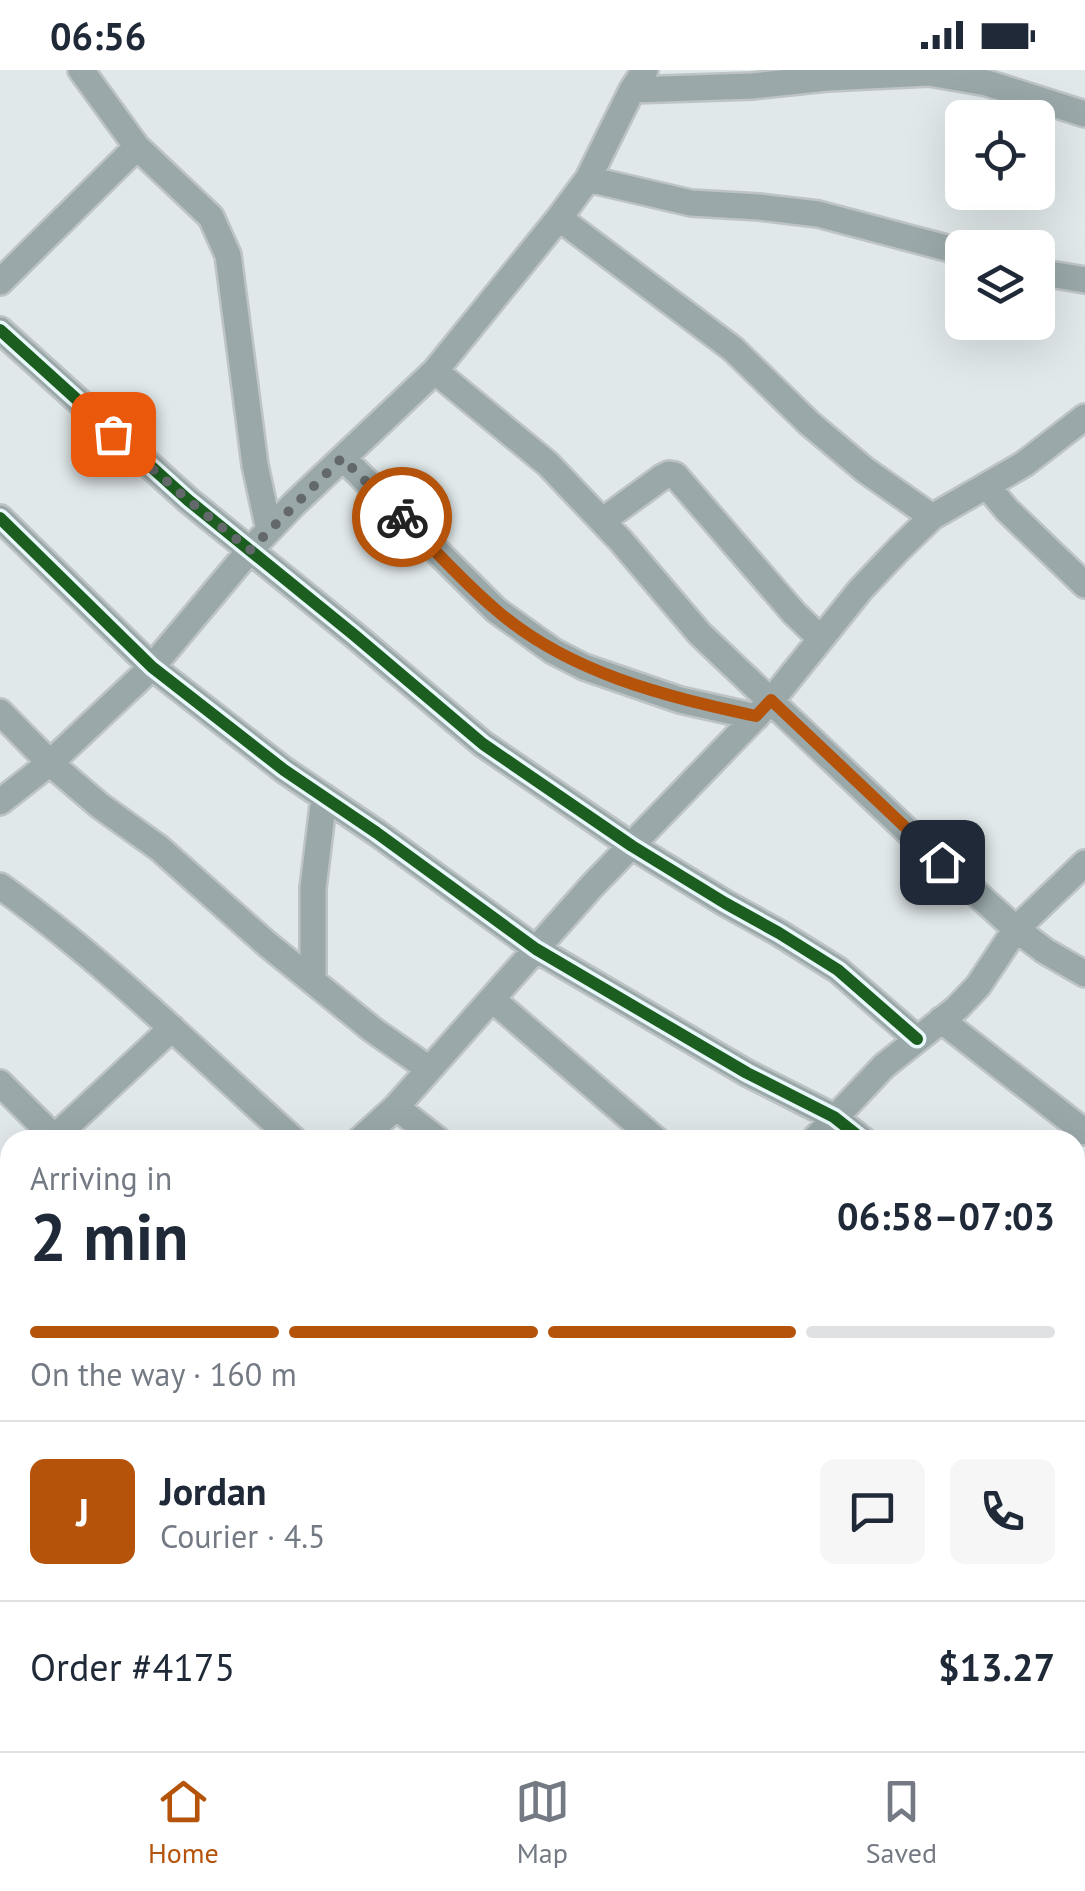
<!DOCTYPE html>
<html lang="en">
<head>
<meta charset="utf-8">
<style>
  :root { --surface:#fff; --page:#f6f6f7; --text:#1f2937; --muted:#747a83; --line:#e0e1e3; --accent:#b45309 }
  body { margin:0; font-family:"PT Sans",sans-serif; background:var(--page); color:var(--text); height:100vh; display:flex; flex-direction:column; font-size:38px; white-space:nowrap }
  * { box-sizing:border-box; margin:0 }
  p { font-size:32px; color:var(--muted) }
  .icon { flex:none; width:55px; height:55px; fill:none; stroke:currentColor; stroke-width:2; stroke-linecap:round; stroke-linejoin:round }
  .map { position:relative; flex:1; overflow:hidden }
  .drawer { position:absolute; left:0px; top:1060px; width:1085px; height:622px; display:flex; flex-direction:column; background:var(--surface); border-radius:30px 30px 0 0; box-shadow:0 10px 40px #0002 }
  .drawer>* { flex:none }
  .tools { position:absolute; left:945px; top:30px; display:grid; gap:20px }
  .tools a { display:grid; place-items:center; width:110px; height:110px; border-radius:15px; background:var(--surface); box-shadow:0 10px 40px #0002; font-size:50px }
  .pin { position:absolute; display:grid; place-items:center; width:85px; height:85px; color:#fff; margin:-42px; border-radius:20px; box-shadow:0 5px 15px #0006 }
  .courier { position:absolute; display:grid; place-items:center; width:100px; height:100px; margin:-50px; border:8px solid #b45309; border-radius:50%; background:#fff; color:#222; box-shadow:0 2px 12px #0007 }
  .summary em { font-style:normal; font-weight:600 }
  .summary div { display:flex; flex-direction:column-reverse }
  .summary { display:flex; align-items:center; justify-content:space-between; height:170px; padding:0 30px }
  h1 { font-size:65px; font-weight:600; line-height:75px }
  .bar { display:grid; grid-template-columns:repeat(4,1fr); gap:15px 10px; align-content:center; height:120px; padding:0 30px }
  .bar i { height:12px; border-radius:8px; background:var(--line) }
  .bar .active { background:var(--accent) }
  .bar p { grid-column:span 4 }
  .line { display:flex; align-items:center; gap:25px; padding:0 30px; border-top:2px solid var(--line) }
  .line div { flex:1 }
  .round { display:grid; place-items:center; flex:none; width:105px; height:105px; border-radius:15px; background:var(--page) }
  .status { display:flex; justify-content:space-between; align-items:center; height:70px; padding:0 50px; background:var(--surface); direction:ltr }
  .status svg { height:28px; fill:currentColor }
  .tabs { display:flex; justify-content:space-around; align-items:center; height:140px; border-top:2px solid var(--line); background:var(--surface); font-size:28px; color:var(--muted) }
  .tabs a { display:grid; justify-items:center; gap:5px }
  .tabs .active { color:var(--accent) }
  .map>svg:first-child { display:block }
  .building { fill:#7f8d8e }
  .lines { fill:none; stroke-linecap:round; stroke-linejoin:round }
  .minor-casing { stroke:#bec4c5; stroke-width:30 }
  .minor { stroke:#9aa8aa; stroke-width:25 }
  .cycleway-casing { stroke:#e9f9fb; stroke-width:19 }
  .cycleway { stroke:#1b5e20; stroke-width:12 }
  .done { stroke:#63696a; stroke-width:10; stroke-dasharray:0 18 }
  .route { stroke:#b45309; stroke-width:12 }
</style>
</head>
<body>
<div class="status"><b>06:56</b><svg viewBox="0 0 49 12"><path d="M0 12V9h3v3zM5 12V6h3v6zM10 12V3h3v9zM15 12V0h3v12zM26 1h20v11H26zM47 4h2v5h-2z"/></svg></div>
<div class="map">
<svg width="1085" height="1681" viewBox="0 0 1085 1681">
  <rect width="100%" height="100%" fill="#e0e8e9"/>
  <path class="building" d="M1075,1405l10,5v6l-10,16z
    M1079,1476l6,3v16l-10,6v-21z"/>
  <g class="lines">
    <defs>
      <path id="minor" d="M81,0l56,77 74,70 17,38 27,210 14,65
        M632,20l120,-4 75,-8 102,-5 58,10 98,31
        M588,109l103,24 68,4 59,7 144,38
        M559,148l174,131 76,74 56,47 67,47
        M1038,202l47,8
        M0,212l137,-135
        M0,260l188,170 165,134 130,110 149,102 93,57 54,30 59,37 79,69
        M435,301l113,93 73,77 79,93 217,206 99,89 29,22 40,23
        M343,388l153,152 57,41 31,16 96,33 76,17
        M987,416l20,24 78,75
        M0,448l152,149 132,103 93,63 159,116 211,124 87,44 29,23
        M602,451l59,-43 8,-4 6,1 119,138 26,25
        M0,642l50,51 49,42 60,43 108,96 106,86 56,39
        M0,732l50,-39 102,-96 98,-117 44,-46 141,-133 124,-153 29,-39 44,-89 13,-20
        M0,816c106,76 198,168 294,254
        M313,910v-92l11,-91
        M493,930l163,140
        M941,950l144,112
        M0,1013l57,57
        M396,1037l42,33
        M54,1068l118,-110
        M360,1070l36,-33 196,-221 179,-185 90,-112 38,-40 33,-32 92,-53 61,-47
        M814,1070l70,-74 73,-58 21,-22 38,-57 69,-66
        M0,1197l10,11
        M0,1276l10,-10
        M1075,1333l10,-12
        M0,1363l10,8
        M0,1571l10,8
        M1075,1577l10,8
        M121,1672l10,9
        M335,1672l10,9
        M565,1672l10,9
        M770,1672l10,9
        M983,1672l7,9
        M245,1681l8,-9"/>
    </defs>
    <use href="#minor" class="minor-casing"/>
    <use href="#minor" class="minor"/>
    <defs>
      <path id="cycleway" d="M0,260l188,170 165,134 130,110 149,102 93,57 54,30 59,37 79,69
        M0,448l152,149 132,103 93,63 159,116 211,124 87,44 29,23"/>
    </defs>
    <use href="#cycleway" class="cycleway-casing"/>
    <use href="#cycleway" class="cycleway"/>
  </g>
  <g class="lines">
    <path class="done" d="M113,364l75,66 62,50 92,-92 60,59"/>
    <path class="route" d="M402,447c31,31 60,64 93,92 73,64 169,87 261,107l15,-16 171,162"/>
  </g>
</svg>
<div class="tools">
<a><svg class="icon" aria-label="locate" viewBox="0 0 24 24"><circle cx="12" cy="12" r="6"/><path d="M12 2v4M12 18v4M2 12h4M18 12h4"/></svg></a>
<a><svg class="icon" aria-label="layers" viewBox="0 0 24 24"><path d="M12 4l9 5-9 5-9-5zM3 14l9 5 9-5"/></svg></a>
</div>
<div class="pin" style="left:113px;top:364px;background:#ea580c"><svg class="icon" aria-label="bag" viewBox="0 0 24 24"><path d="M5 8h14l-1 12H6zM9 8a3 3 0 0 1 6 0"/></svg></div>
<div class="pin" style="left:942px;top:792px;background:#1f2937"><svg class="icon" aria-label="home" viewBox="0 0 24 24"><path d="M3 11l9-7 9 7M6 9v11h12V9"/></svg></div>
<div class="courier" style="left:402px;top:447px"><svg class="icon" aria-label="bike" viewBox="0 0 24 24"><circle cx="6" cy="16" r="4"/><circle cx="18" cy="16" r="4"/><path d="M6 16l4-8h5l3 8M10 8l3 8H6M13 5h3"/></svg></div>
<section class="drawer">
<div class="summary"><div><h1>2 min</h1><p>Arriving in</p></div><em>06:58–07:03</em></div>
<div class="bar"><i class="active"></i><i class="active"></i><i class="active"></i><i></i><p>On the way · 160 m</p></div>
<div class="line" style="height:180px"><b class="round" style="background:var(--accent);color:#fff">J</b><div><b>Jordan</b><p>Courier · 4.5</p></div><a class="round"><svg class="icon" aria-label="chat" viewBox="0 0 24 24"><path d="M4 5h16v11H9l-5 4z"/></svg></a><a class="round"><svg class="icon" aria-label="phone" viewBox="0 0 24 24"><path d="M5 4h4l2 5-3 2q2 4 5 5l2-3 5 2v4C11 20 4 13 5 4z"/></svg></a></div>
<div class="line" style="height:130px"><div>Order #4175</div><b>$13.27</b></div>
</section>
</div>
<nav class="tabs">
<a class="active"><svg class="icon" aria-label="home" viewBox="0 0 24 24"><path d="M3 11l9-7 9 7M6 9v11h12V9"/></svg>Home</a>
<a><svg class="icon" aria-label="map" viewBox="0 0 24 24"><path d="M3 6l6-2 6 2 6-2v14l-6 2-6-2-6 2zM9 4v14M15 6v14"/></svg>Map</a>
<a><svg class="icon" aria-label="saved" viewBox="0 0 24 24"><path d="M7 4h10v16l-5-4-5 4z"/></svg>Saved</a>
</nav>
</body>
</html>
